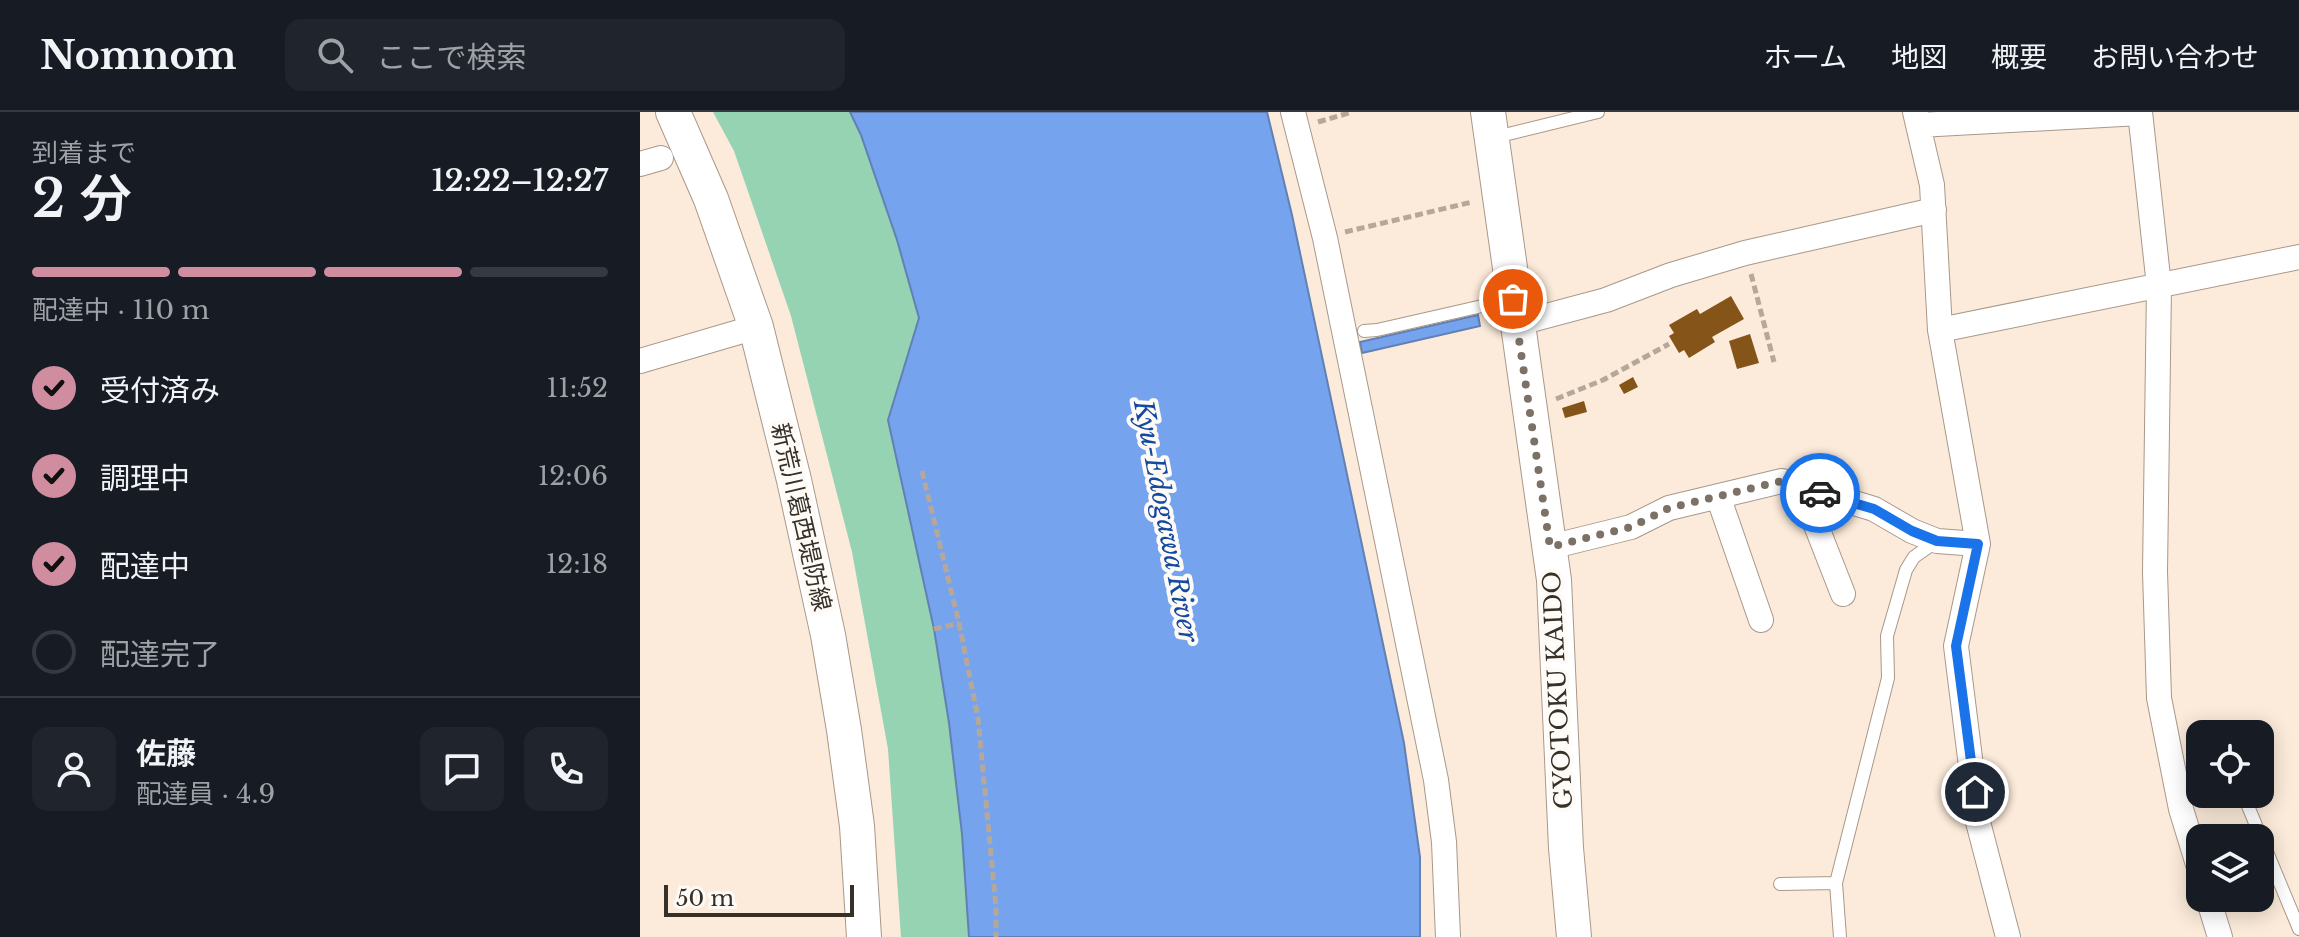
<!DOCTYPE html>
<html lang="ja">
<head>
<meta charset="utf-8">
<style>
  :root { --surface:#171b24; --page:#20242c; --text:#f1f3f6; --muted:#9ea1a6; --line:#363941; --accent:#d08da0 }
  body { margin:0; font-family:"Libre Baskerville","Noto Sans JP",serif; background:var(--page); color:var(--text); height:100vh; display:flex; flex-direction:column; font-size:30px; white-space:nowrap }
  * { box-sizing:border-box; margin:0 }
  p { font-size:26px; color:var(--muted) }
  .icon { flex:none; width:44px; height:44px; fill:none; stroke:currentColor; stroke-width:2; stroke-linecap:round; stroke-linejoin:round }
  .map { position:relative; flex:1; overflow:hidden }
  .panel { display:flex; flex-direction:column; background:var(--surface); width:640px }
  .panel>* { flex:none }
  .tools { position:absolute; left:1546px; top:608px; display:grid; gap:16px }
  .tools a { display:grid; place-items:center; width:88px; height:88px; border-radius:16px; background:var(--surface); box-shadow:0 4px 20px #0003; font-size:40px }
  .scale { position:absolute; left:24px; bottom:20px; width:190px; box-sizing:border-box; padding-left:8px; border:4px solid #363029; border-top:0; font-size:22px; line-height:28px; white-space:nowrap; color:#363029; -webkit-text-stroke:6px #fefbf7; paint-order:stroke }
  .pin { position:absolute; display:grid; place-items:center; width:68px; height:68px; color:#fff; margin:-34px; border:4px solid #fff; border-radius:50%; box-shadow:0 2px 8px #0007 }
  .courier { position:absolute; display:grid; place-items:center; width:80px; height:80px; margin:-40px; border:6px solid #1a73e8; border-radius:50%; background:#fff; color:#222; box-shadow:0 2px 10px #0007 }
  .headline em { font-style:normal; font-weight:600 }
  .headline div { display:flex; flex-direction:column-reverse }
  .headline { display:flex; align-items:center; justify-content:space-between; height:136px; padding:0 32px }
  h1 { font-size:52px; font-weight:600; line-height:60px }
  .bar { display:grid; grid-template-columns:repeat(4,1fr); gap:12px 8px; align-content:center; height:96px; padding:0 32px }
  .bar i { height:10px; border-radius:6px; background:var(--line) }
  .bar .current { background:var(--accent) }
  .bar p { grid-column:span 4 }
  .line { display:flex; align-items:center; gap:20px; padding:0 32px; border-top:2px solid var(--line) }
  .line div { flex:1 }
  .round { display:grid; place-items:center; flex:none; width:84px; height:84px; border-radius:16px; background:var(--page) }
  ol { padding:0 32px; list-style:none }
  li { display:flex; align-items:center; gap:24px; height:88px }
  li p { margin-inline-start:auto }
  li .icon { padding:8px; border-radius:50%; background:var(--accent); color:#111; stroke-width:4 }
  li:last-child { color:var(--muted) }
  li i { width:44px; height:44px; border:4px solid var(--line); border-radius:50% }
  header { display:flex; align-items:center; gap:48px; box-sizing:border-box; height:112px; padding:0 40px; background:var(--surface); border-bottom:2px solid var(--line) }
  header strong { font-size:38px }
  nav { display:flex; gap:44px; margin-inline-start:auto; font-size:28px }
  .search { width:560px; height:72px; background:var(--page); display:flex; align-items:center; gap:20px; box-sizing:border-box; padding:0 28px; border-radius:16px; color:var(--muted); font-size:30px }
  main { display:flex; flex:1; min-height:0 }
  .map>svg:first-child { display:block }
  .green { fill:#95d3b3 }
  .water { fill:#75a3ee; stroke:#6280b3; stroke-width:2 }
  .building { fill:#845418 }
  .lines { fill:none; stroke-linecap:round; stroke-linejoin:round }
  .lane-casing { stroke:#a99889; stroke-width:14 }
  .street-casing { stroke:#a99889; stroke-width:26 }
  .secondary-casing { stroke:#a99889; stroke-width:36 }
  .path { stroke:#b5a89b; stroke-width:5; stroke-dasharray:8 4; stroke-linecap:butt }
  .lane { stroke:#fff; stroke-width:12 }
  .street { stroke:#fff; stroke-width:24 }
  .secondary { stroke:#fff; stroke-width:34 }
  .done { stroke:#7b7167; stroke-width:8; stroke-dasharray:0 14.4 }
  .route { stroke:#1a73e8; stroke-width:10 }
  .labels { text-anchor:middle; stroke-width:8; stroke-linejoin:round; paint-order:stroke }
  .street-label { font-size:24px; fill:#363029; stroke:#fefbf7 }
  .water-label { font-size:26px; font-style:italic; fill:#1449a0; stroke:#fefbf7 }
</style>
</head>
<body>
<header>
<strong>Nomnom</strong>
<div class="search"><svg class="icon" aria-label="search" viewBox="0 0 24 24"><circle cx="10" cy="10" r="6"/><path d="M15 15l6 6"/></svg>ここで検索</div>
<nav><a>ホーム</a><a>地図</a><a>概要</a><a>お問い合わせ</a></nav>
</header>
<main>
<section class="panel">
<div class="headline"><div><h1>2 分</h1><p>到着まで</p></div><em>12:22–12:27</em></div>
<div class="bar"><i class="current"></i><i class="current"></i><i class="current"></i><i></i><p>配達中 · 110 m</p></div>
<ol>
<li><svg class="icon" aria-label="check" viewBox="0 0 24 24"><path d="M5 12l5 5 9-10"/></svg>受付済み<p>11:52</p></li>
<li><svg class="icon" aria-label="check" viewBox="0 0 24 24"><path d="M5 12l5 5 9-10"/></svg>調理中<p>12:06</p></li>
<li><svg class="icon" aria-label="check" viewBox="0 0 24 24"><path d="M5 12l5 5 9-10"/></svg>配達中<p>12:18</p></li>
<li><i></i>配達完了</li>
</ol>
<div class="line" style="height:144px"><a class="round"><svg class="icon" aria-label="person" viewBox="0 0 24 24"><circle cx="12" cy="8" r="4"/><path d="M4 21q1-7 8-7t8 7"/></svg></a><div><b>佐藤</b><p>配達員 · 4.9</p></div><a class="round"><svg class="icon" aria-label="chat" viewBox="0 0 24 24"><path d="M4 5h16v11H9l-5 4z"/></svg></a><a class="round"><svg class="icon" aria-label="phone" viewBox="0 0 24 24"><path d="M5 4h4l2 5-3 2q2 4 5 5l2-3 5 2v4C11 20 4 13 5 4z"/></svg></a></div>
</section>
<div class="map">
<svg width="1659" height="825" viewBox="0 0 1659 825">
  <rect width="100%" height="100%" fill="#fcebda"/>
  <path class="green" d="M73,0h137l11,23 36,105 22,78 -31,102 46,209 15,94 13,111 7,103h-68l-13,-188 -36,-197 -61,-236 -57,-165z"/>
  <path class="water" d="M210,0h417l25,103 112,528 16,114v80h-451l-7,-103 -13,-111 -15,-94 -46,-209 31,-102 -22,-78 -36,-105z
    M838,203l2,11 -118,27 -2,-11z"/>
  <path class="building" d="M1091,184l13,23 -32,18 3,5 -26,16 -5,-8 -5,3 -10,-17 5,-3 -5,-8 28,-16 3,5z
    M1110,222l9,29 -22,6 -8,-28z
    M993,265l5,10 -14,7 -5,-9z
    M944,289l3,11 -22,6 -3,-10z"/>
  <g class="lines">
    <defs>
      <path id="lane" d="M856,25l102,-25
        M724,219l13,-1 136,-31
        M1603,682l56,135
        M1140,772l56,-1
        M1200,825l-4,-54 52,-205 -1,-42 19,-66 8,-13 23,-16"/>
      <path id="street" d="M653,0l32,126 111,542 8,62 4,95
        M1275,0l17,73 8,145 38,214 -22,102 22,176 30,115
        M1500,0l19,174 -4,286 4,126 22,111 19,62
        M1279,13l221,-12
        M0,52l21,-6
        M876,212l90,-24 65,-25 74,-22 189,-43
        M1300,218l359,-73
        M0,249l116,-34
        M1161,375l42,107
        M1078,384l43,124
        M910,435l81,-20 38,-19 113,-27 92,28 38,22 25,10 41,3
        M1568,786l12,39"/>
      <path id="secondary" d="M33,0l38,87 45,128 38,153 34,155 16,95 13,96 7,111
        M848,0l66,468 12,268 8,89"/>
    </defs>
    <use href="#lane" class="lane-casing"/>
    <use href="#street" class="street-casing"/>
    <use href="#secondary" class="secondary-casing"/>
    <path class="path" d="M678,10l34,-10
      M705,120l127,-30
      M1111,162l23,88
      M916,287l47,-19 66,-36
      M282,359l37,152 19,95 18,189v30
      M294,517l25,-6"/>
    <use href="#lane" class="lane"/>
    <use href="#street" class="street"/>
    <use href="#secondary" class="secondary"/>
  </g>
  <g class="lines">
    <path class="done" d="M873,187l37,248 81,-20 38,-19 113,-27 38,12"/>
    <path class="route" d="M1180,381l54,16 38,22 25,10 41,3 -22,102 19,146"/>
  </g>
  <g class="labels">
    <g class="street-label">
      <text transform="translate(161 405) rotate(77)" y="8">新荒川葛西堤防線</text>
      <text transform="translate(918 578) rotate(-93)" y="8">GYOTOKU KAIDO</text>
    </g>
    <g class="water-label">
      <text transform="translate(526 409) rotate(79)" y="9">Kyu-Edogawa River</text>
    </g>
  </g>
</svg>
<div class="tools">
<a><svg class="icon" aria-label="locate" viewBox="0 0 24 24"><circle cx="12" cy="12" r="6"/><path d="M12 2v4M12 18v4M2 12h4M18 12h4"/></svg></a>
<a><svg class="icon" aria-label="layers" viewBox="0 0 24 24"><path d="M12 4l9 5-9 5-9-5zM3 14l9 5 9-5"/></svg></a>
</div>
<div class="scale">50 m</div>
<div class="pin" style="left:873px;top:187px;background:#ea580c"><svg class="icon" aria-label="bag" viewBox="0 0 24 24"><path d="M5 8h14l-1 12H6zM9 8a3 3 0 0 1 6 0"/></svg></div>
<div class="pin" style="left:1335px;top:680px;background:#1f2937"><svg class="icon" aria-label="home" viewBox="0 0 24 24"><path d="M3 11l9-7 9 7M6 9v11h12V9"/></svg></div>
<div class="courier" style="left:1180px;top:381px"><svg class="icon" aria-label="car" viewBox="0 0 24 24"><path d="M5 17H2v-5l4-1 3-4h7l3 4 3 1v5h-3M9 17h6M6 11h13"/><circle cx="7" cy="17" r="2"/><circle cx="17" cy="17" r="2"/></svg></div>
</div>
</main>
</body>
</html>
